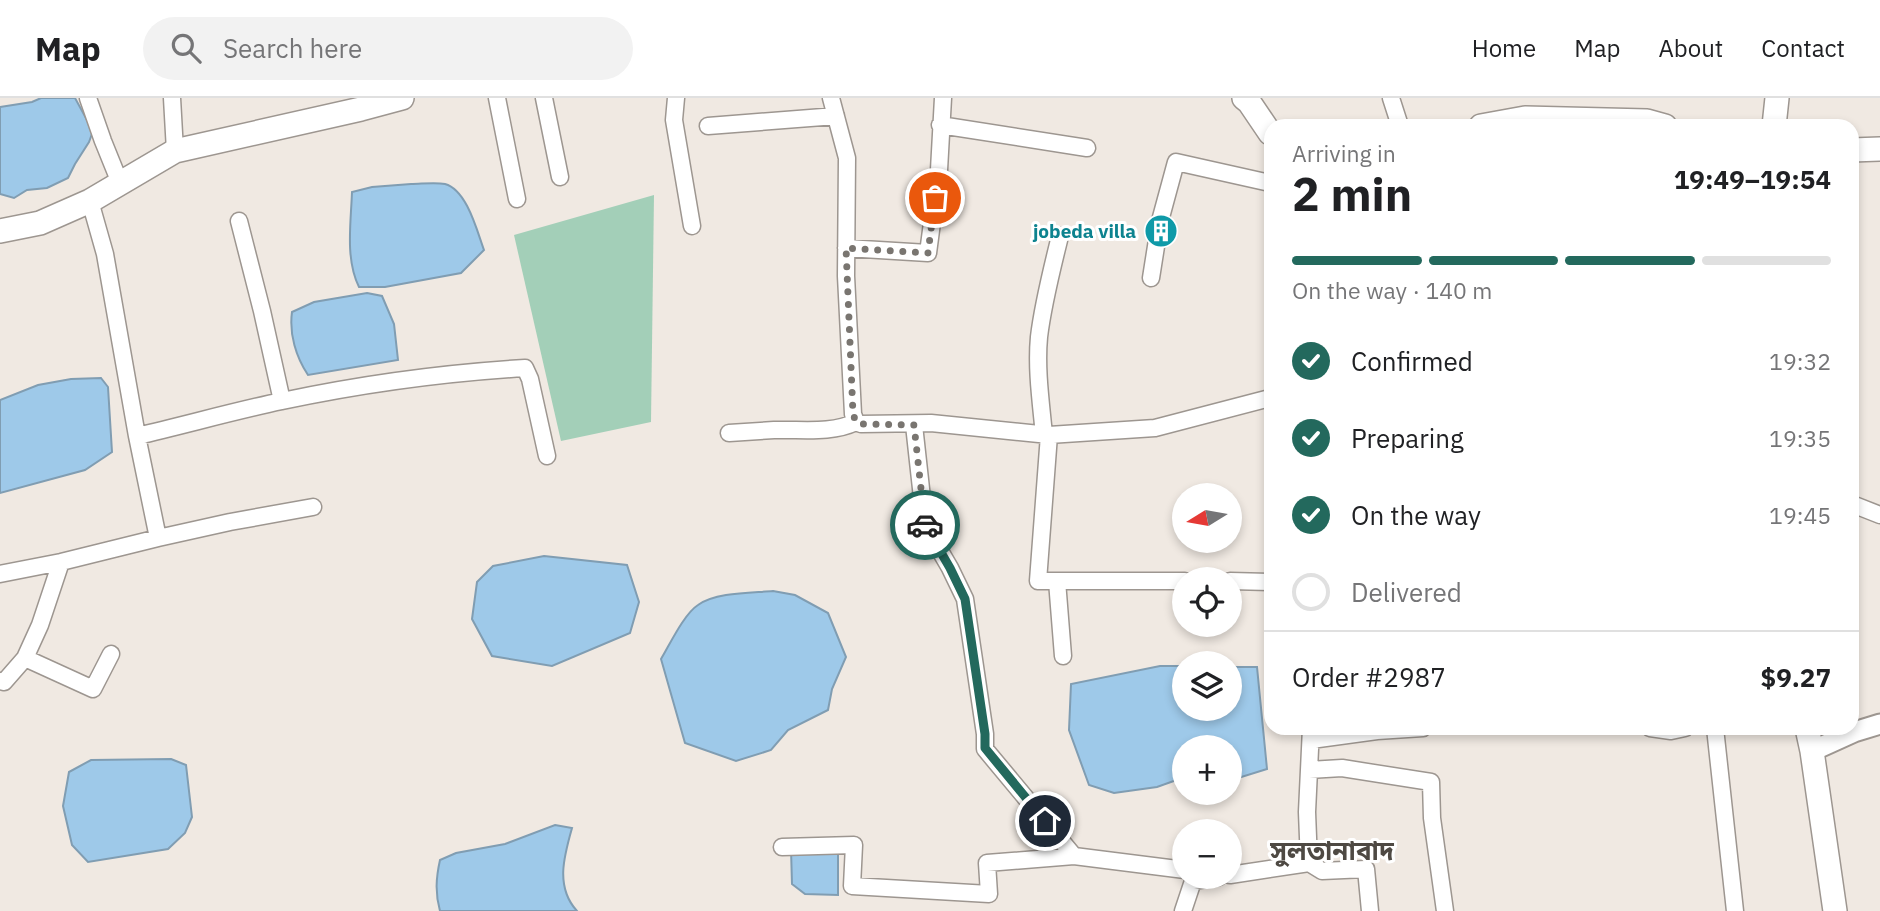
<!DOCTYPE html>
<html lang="en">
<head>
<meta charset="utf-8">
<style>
  :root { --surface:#fff; --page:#f2f2f2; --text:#202124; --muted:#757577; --line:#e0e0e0; --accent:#23695d }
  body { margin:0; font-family:"IBM Plex Sans","Noto Sans Bengali",sans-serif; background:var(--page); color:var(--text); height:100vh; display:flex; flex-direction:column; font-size:26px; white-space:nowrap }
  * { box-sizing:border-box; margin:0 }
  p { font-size:23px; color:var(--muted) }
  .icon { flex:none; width:38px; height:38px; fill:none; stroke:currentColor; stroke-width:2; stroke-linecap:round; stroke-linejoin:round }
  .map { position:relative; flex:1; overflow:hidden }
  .details { position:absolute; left:1264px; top:21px; width:595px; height:616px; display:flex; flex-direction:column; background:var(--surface); border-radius:21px; box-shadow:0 4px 10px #0003 }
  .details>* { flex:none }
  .needle { width:46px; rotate:259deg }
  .tools { position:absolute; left:1172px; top:385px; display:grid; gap:14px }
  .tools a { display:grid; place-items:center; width:70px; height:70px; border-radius:50%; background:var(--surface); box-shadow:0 4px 10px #0003; font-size:35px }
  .pin { position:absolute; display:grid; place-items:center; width:60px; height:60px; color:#fff; margin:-30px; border:4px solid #fff; border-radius:50%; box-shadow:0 2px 7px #0007 }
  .courier { position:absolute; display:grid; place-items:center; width:70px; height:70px; margin:-35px; border:5px solid #23695d; border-radius:50%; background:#fff; color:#222; box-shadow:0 2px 9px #0007 }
  .overview em { font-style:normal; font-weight:800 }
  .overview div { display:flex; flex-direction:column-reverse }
  .overview { display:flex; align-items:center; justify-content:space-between; height:119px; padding:0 28px }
  h1 { font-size:46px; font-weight:800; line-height:52px }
  .bar { display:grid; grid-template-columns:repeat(4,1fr); gap:10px 7px; align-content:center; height:84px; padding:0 28px }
  .bar i { height:9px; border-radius:5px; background:var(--line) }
  .bar .current { background:var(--accent) }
  .bar p { grid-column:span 4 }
  .line { display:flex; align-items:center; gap:18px; padding:0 28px; border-top:2px solid var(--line) }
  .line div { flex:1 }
  ol { padding:0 28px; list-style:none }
  li { display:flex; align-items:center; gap:21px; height:77px }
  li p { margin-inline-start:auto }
  li .icon { padding:7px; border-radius:50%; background:var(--accent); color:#fff; stroke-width:4 }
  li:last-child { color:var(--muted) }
  li i { width:38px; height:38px; border:4px solid var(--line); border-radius:50% }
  header { display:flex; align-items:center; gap:42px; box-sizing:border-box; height:98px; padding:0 35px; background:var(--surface); border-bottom:2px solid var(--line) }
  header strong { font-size:33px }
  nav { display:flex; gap:38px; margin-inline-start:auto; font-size:24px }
  .search { width:490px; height:63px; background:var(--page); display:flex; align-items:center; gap:18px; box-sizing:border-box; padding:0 24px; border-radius:38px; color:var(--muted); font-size:26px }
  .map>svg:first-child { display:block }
  .green { fill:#a3cfb8 }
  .water { fill:#9ec9e9; stroke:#809db2; stroke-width:2 }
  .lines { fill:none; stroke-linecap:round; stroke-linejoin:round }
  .minor-casing { stroke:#9d9690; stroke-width:19 }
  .tertiary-casing { stroke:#9d9690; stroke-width:23 }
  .secondary-casing { stroke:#9d9690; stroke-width:26 }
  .minor { stroke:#fff; stroke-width:16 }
  .tertiary { stroke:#fff; stroke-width:19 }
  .secondary { stroke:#fff; stroke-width:23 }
  .done { stroke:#797570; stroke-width:7; stroke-dasharray:0 12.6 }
  .route { stroke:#23695d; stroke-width:9 }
  .labels { text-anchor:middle; stroke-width:6; stroke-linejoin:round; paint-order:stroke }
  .culture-label { font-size:19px; font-weight:bold; fill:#0d838f; stroke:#fff; text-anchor:end }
  .district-label { font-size:26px; font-weight:bold; fill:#4e4943; stroke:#fff }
</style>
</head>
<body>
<header>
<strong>Map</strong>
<div class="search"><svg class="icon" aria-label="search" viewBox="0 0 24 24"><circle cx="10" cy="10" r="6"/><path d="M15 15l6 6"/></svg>Search here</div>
<nav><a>Home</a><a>Map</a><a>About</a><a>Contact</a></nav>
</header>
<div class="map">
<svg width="1880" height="813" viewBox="0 0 1880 813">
  <rect width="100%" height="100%" fill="#f0e9e2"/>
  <path class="green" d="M654,97l-3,227 -90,19 -47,-206z"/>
  <path class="water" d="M41,0h34l18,33 -4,11 -14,22 -7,14 -21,10 -20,2 -13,8 -14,-4v-87l32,-5z
    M411,86c10,0 24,-2 34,0 22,6 32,47 39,66l-23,23 -76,14h-26c-14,-28 -8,-65 -7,-95l20,-5z
    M367,195l15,3 12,28 4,36 -90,15c-12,-18 -19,-41 -16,-63l22,-10z
    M101,280l7,9 4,65 -27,18 -85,23v-93l38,-15 33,-6z
    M544,458l83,9 12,37 -9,31 -78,33 -60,-10 -20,-37 5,-37 16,-16z
    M773,493l22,4 33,18 18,44 -14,32 -4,21 -40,20 -17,20 -35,11 -51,-18 -24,-84c9,-15 23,-45 37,-54 18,-13 54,-12 75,-14z
    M1160,568h25v43h45v-42h27l10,102 -32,10 -5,-1v-31h-45v30l-28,10 -43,6 -25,-8 -20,-55 2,-46z
    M171,661l15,6 6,52 -7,16 -17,16 -80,13 -16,-17 -9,-39 6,-34 22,-12z
    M555,727l17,3c-8,28 -17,59 5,83h-137c-5,-18 -4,-33 0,-51l16,-7 49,-9z
    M838,750v47l-33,-1 -13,-10 -1,-35z"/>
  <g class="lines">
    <defs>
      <path id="minor" d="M88,0l15,43 17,42
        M172,0l3,53
        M497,0l20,101
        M544,0l16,79
        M676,0l-2,22 18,106
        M831,0l16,60 -1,118 7,138 3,8 5,2 70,-1 118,12 106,-7 115,-30
        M1391,0l9,28
        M940,27l147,23
        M708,28l128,-10
        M239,123l23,90 20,90
        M846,150l82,5 11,-83 4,-72
        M1151,180l9,-57 16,-59 94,21
        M914,327l11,100 25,43 15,31 20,135v15l89,107 111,14
        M729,335c15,-1 30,-2 45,-3 27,-1 57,4 82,-8
        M1044,337c-3,-32 -8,-66 -5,-98 4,-34 13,-68 21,-101
        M1049,337l-11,146h147
        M137,338c48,-11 97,-25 145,-35 80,-17 161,-28 243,-33l5,11 17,77
        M1852,406l28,11
        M158,440l72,-16 83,-15
        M61,464l-21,63 -15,33 68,31 18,-35
        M0,476l61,-12 97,-24 -21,-102 -32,-182 -15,-53
        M1057,483l6,75
        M1230,483l40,1
        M0,583l4,1 21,-24
        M1650,630l21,3 14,-3
        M1715,630l20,183
        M1311,642l66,-9 46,-3
        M1309,672l33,-2 89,14 1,36 13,93
        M782,749l72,-2 -2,41 137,8 -2,-31 87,-7
        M1309,765l13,8 44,-2 4,42
        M1230,777l79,-12 -2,-51 4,-84
        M1183,813l10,-30 26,-4"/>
      <path id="tertiary" d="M1812,653l42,-19 26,-8"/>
      <path id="secondary" d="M1244,0l5,4 21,31
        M1481,28l44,-8 122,3 18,5
        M1774,28l3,-28
        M1852,52l28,-1
        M0,133l40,-8 50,-22 85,-50 186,-42 41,-11
        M1807,630l5,23 23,160"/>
    </defs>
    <use href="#minor" class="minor-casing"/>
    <use href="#tertiary" class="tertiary-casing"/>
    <use href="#secondary" class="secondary-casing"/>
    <use href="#minor" class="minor"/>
    <use href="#tertiary" class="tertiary"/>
    <use href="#secondary" class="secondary"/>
  </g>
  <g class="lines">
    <path class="done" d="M925,427l-11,-100 -53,-1 -5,-2 -3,-8 -7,-166 82,5 7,-55"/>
    <path class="route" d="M925,427l25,43 15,31 20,135v14l60,73"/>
  </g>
  <defs>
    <symbol id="building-disc" viewBox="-11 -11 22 22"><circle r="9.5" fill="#0f9aa8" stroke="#fff"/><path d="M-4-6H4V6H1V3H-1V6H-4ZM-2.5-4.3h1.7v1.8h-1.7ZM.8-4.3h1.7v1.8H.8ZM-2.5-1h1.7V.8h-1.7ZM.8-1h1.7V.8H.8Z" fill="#fff"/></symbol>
  </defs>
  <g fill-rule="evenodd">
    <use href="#building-disc" x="1142" y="114" width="38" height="38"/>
  </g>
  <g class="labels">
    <g class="culture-label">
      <text x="1136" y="140">jobeda villa</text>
    </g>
    <g class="district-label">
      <text x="1332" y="762">সুলতানাবাদ</text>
    </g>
  </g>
</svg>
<div class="tools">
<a><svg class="needle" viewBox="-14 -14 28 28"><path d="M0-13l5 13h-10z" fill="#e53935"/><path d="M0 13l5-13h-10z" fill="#757577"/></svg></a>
<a><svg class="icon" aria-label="locate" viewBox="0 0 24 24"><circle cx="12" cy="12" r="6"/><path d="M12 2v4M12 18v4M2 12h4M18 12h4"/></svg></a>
<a><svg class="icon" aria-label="layers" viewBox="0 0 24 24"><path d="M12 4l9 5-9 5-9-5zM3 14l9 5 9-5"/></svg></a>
<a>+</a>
<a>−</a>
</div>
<div class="pin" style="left:935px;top:100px;background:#ea580c"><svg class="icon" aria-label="bag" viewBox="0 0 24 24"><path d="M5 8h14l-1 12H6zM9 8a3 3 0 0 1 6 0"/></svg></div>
<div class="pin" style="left:1045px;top:723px;background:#1f2937"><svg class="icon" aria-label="home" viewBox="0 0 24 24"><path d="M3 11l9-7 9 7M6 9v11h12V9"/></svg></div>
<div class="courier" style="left:925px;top:427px"><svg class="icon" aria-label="car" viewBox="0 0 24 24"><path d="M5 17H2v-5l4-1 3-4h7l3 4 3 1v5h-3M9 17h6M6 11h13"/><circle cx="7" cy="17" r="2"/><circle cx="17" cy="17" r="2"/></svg></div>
<section class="details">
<div class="overview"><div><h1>2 min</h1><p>Arriving in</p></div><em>19:49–19:54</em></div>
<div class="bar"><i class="current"></i><i class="current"></i><i class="current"></i><i></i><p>On the way · 140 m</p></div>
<ol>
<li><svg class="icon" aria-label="check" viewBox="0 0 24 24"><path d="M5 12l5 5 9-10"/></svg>Confirmed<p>19:32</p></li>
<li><svg class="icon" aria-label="check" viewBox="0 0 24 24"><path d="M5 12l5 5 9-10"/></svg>Preparing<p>19:35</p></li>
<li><svg class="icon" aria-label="check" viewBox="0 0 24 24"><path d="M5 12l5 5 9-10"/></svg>On the way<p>19:45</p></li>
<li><i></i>Delivered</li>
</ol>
<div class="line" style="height:91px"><div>Order #2987</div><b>$9.27</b></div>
</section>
</div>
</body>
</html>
